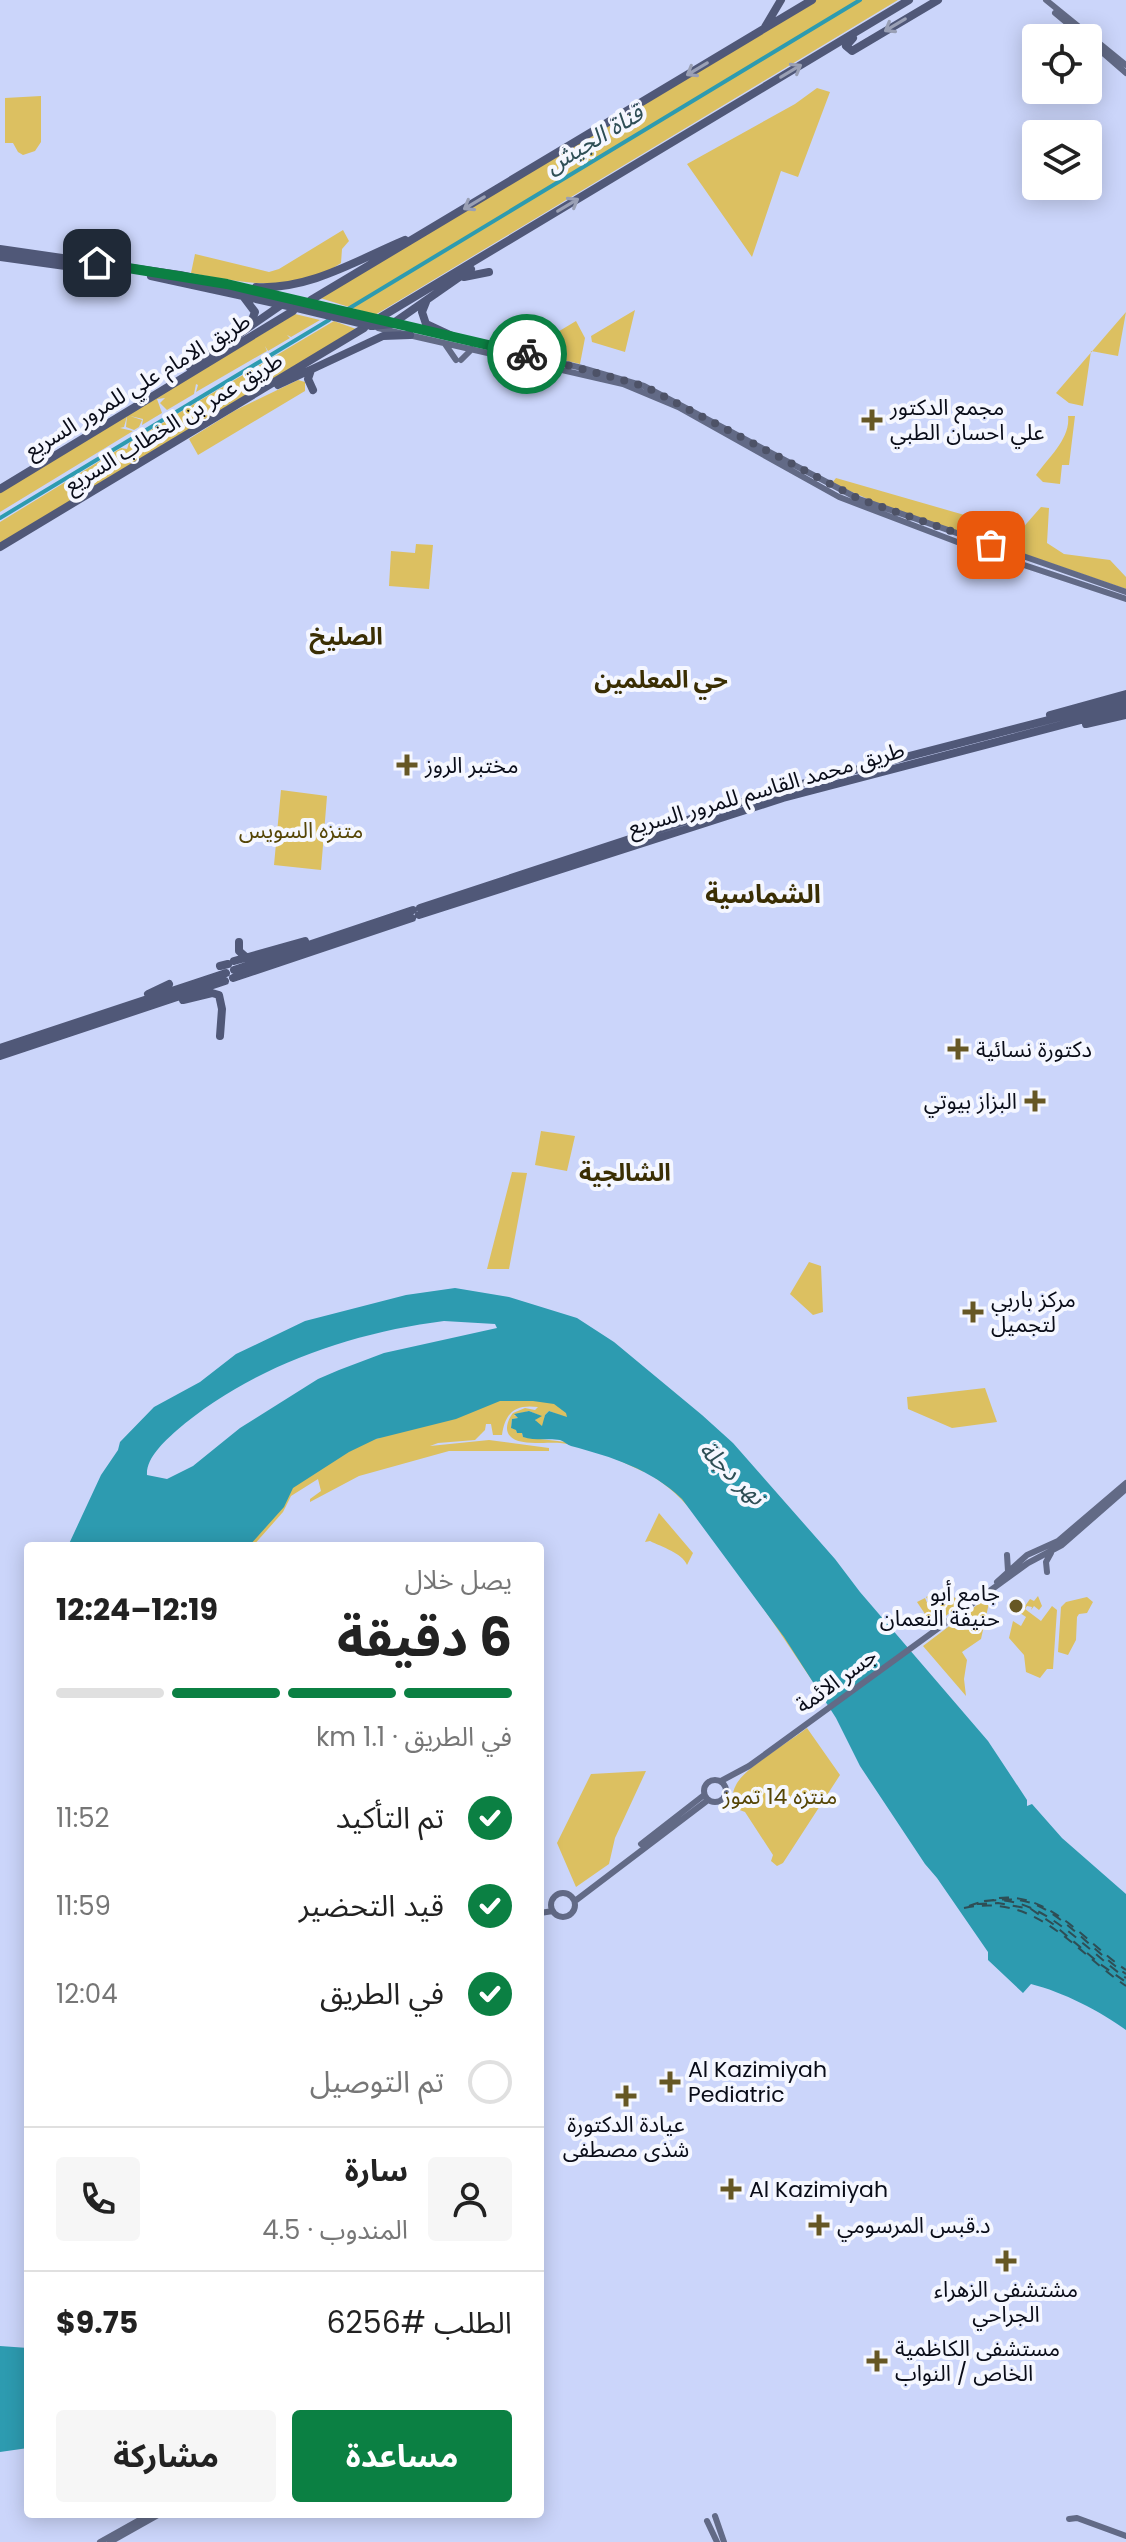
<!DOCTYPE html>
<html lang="ar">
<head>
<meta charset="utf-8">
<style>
  :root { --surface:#fff; --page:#f6f6f6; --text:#222; --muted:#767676; --line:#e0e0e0; --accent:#0b8043 }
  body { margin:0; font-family:Poppins,"Noto Sans Arabic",sans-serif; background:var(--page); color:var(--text); direction:rtl; height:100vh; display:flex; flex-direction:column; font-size:30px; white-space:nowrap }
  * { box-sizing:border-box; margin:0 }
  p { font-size:26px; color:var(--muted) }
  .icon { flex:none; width:44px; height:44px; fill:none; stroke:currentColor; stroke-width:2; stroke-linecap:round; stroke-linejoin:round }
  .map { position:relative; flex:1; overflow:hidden; direction:ltr }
  .side { position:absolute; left:24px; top:1542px; width:520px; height:976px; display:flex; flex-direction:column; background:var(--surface); border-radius:8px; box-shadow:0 4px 20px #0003; direction:rtl }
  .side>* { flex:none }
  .tools { position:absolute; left:1022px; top:24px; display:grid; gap:16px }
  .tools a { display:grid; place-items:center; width:80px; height:80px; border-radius:8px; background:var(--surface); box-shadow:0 4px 20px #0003; font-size:40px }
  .pin { position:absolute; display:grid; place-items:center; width:68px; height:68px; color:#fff; margin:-34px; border-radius:16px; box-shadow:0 4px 12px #0006 }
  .courier { position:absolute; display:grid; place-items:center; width:80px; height:80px; margin:-40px; border:6px solid #0b8043; border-radius:50%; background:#fff; color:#222; box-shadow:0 2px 10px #0007 }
  .summary em { font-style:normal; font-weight:700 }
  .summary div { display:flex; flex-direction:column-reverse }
  .summary { display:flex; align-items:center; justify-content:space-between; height:136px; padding:0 32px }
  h1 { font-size:52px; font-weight:700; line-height:60px }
  .bar { display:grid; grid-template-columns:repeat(4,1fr); gap:12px 8px; align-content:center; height:96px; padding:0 32px }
  .bar i { height:10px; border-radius:6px; background:var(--line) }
  .bar .selected { background:var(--accent) }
  .bar p { grid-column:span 4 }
  .line { display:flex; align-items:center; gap:20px; padding:0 32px; border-top:2px solid var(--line) }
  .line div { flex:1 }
  .round { display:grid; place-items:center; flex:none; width:84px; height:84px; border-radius:8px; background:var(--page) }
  ol { padding:0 32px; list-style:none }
  li { display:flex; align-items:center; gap:24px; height:88px }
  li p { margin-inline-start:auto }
  li .icon { padding:8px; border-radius:50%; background:var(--accent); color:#fff; stroke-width:4 }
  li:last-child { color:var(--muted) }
  li i { width:44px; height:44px; border:4px solid var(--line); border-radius:50% }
  .action { display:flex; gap:16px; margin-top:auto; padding:16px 32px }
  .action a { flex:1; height:92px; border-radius:8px; background:var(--accent); color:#fff; font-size:32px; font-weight:700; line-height:92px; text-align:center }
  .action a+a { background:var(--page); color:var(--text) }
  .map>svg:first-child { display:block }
  .green { fill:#dcc061 }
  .water { fill:#2d9bb0; fill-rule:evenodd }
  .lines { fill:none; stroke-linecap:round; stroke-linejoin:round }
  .canal { stroke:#2d9bb0; stroke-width:4 }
  .ferry { stroke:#2e4e55; stroke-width:2; stroke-dasharray:10 8; stroke-linecap:butt }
  .major { stroke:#626a86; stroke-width:6 }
  .highway { stroke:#505878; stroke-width:8 }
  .highway-bridge { stroke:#505878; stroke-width:8 }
  .oneway { stroke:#9aa0b5 }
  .done { stroke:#4d5267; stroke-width:8; stroke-dasharray:0 14.4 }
  .route { stroke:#0b8043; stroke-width:10 }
  .poi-dot { fill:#665724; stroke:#f5f7ff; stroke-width:3 }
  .labels { text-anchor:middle; stroke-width:8; stroke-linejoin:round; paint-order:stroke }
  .street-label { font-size:22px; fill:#090c18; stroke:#f5f7ff }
  .poi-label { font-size:22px; fill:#090c18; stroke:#f5f7ff; text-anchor:start }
  .park-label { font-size:22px; fill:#554505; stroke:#f5f7ff }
  .water-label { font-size:24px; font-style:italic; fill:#2e4e55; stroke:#f5f7ff }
  .neighbourhood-label { font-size:24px; font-weight:bold; fill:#3a2e03; stroke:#f5f7ff }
  .quarter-label { font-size:26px; font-weight:bold; fill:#3a2e03; stroke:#f5f7ff }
</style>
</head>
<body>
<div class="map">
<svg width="1126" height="2542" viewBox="0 0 1126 2542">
  <rect width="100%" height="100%" fill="#cbd5fa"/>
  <path class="green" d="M815,0h83l-523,315 -55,-17z
    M817,88l13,4 -32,85 -17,-6 -29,86 -65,-93 108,-60z
    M41,96v46l-6,9 -12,4 -5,-3 -5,-9h-8v-45z
    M343,230l6,11 -7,8 -1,14c-45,32 -101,19 -150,10l4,-19 74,18 10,-3z
    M635,310l-10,42 -33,-10 -1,-6z
    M1126,312l-8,44 -27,-5 -8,55 -14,-3 -13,-10z
    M295,314l25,6 -29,17 -4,-2 3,3 -22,13 -3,-5 2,5 -71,41 2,-7 -2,-1 -2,10 -27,16 -7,-7 5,-5 -8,1 5,14 -20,12 1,-6 -13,-3 12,4 -3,7 -5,3 -8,-3 1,-11 -3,11 -4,1 13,3 -133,81v-21z
    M334,321l22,8 -356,214v-21l121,-74 6,1 2,-6 37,-22 10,10 2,-1 -6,-13z
    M576,321l9,17 -5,26 -54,-13z
    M298,380l7,2v9l-107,64 -9,-16 45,-28z
    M1068,416h7l-6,49h-7l-2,19 -17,-2 -7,-7c12,-17 35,-37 32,-59z
    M836,478l184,53 21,-24 8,1 -2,35 17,11 46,6 16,17v12l-247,-85 -47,-21z
    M416,544l17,1 -4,44 -40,-3 2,-35 24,2z
    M281,790l46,6 -6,74 -47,-5z
    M541,1131l34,5 -8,35 -32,-6z
    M512,1172l15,1 -18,96h-22z
    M809,1262l12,4 2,46 -10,3 -23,-21z
    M985,1388l12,34 -45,6 -44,-19 -1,-12z
    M517,1396l4,4h34l12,4 5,11 -2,4 -21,-8 -4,4 -2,12 -7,-4 -1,-6 6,-1 -12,-5 -15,4 5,3 -7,1 -1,9 5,1 1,4h5l1,4 43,5 5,-3 3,-12 5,-3 38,20 2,6 3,-4 5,2 -49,-28 -3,-13 45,25 64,54 33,35 12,19 32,36 12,27 41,67 8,25c-32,-47 -63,-95 -97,-141 -21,-28 -41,-58 -70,-76l2,-4 -14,-7 2,-4 -14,-13 -1,2 12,10 -1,5 3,5c-27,-13 -54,-26 -84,-29 -12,-1 -42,3 -50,-7 -6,-6 -2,-17 3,-23l12,-5 10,2 3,-3c-22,-3 -33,5 -36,28h-9l-2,-11h-5l-1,6 -10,10 -37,3 -8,3 59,-6 60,8v3h-100l-90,25 -49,26v-3l11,-8 -3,-12 -27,17 -8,16 -30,34h-18l21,-20 -2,-5 4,-3 43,-40 60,-36 12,-6 3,3 4,-1 -1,-5h10l8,-6 24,-1 31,-8 36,-18z
    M659,1513l34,40 -6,12c-5,-12 -25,-18 -37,-24l-5,1z
    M946,1587l6,7 -7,7 8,-5 8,8 -28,22 -16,-24 8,-4 3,7 2,-2 -4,-6z
    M1038,1596l4,10 -3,4 -5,-4 -3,4 1,-3 -5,-1 -2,3 16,12 11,-15 5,4 -4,59h-6l-7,9 -14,-6 -2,-17 -15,-17 4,-17 8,5 5,-9 -6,-4 10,-14 4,2z
    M1087,1597l6,5 -6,11 -8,1 -2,3 -1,23 -8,15 -10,-3 3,-45 5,-5z
    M985,1599l4,4 -8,36 -19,13 5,8 -3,19 2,17 -43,-50z
    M807,1728l33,47 -57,88 -6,3 -6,-5 2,-6 -28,-43 -8,-3c-5,-7 -6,-15 -1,-24 6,-15 56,-45 71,-57z
    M646,1771l-31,67 -6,26 -33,23 -19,-44 34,-69z"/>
  <path class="water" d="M455,1288l54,9 68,21 37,24 88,73 31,28 102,116 25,33 128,149 39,59v6l5,-2 30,34 64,56v136c-26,-19 -63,-38 -95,-46l-8,9 -35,-33v-8l-51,-74 -12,-14 -65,-98 -24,-48 -52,-81 -102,-138c-31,-30 -70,-42 -111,-53 -4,-1 -7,-5 -11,-6 -9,-2 -25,1 -37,-3l-1,-4h-5l-1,-3 -5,-2 1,-9 6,-1 -4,-4 15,-3 13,5 -7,4 7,6 3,-11 4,-4 18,6 -1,-4 -12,-9 -21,-3h-33l-44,18 -80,20 -27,13 -56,36 -9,19 -35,39h-181l33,-71 17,-25 2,-8 34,-35 46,-25 36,-28 69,-33 101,-26zM444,1321l51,3 2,4 -113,25 -45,17 -21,9 -78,49 -47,38 -26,13 -20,-4c-1,-17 17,-33 29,-44 73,-63 173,-98 268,-110z
    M0,2346l28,2v100l-28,4z"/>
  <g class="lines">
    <path class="canal" d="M348,309l512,-309
      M0,518l329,-198"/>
    <path class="ferry" d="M999,1898c51,-6 88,46 127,72
      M984,1901c16,-2 35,-3 50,3 29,11 64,51 92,70
      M977,1904l21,-1 33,6 22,15 47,40 26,18
      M969,1906c61,-26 112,41 157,72
      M964,1908c73,-15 108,41 162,78"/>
    <path class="major" d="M1046,0l80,65
      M1055,13l30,25
      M1088,40l38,33
      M393,323l189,45 62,18 215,113 267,93
      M378,328l245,56 55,23 161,90 134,51 153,51
      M445,344l11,16
      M461,360l11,-11
      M1007,1555l1,16
      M1047,1572l-1,-10 5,-9
      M997,1582l30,-27 31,-14 68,-58
      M704 1791a11 11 0 1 1 22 0a11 11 0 1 1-22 0Z
      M721,1781l28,-15 279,-203 34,-18 64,-56
      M641,1844l63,-49
      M551 1905a12 12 0 1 1 24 0a12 12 0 1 1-24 0Z
      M575,1901l133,-101
      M540,1913l13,-2
      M715,2516l9,26
      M1069,2519l8,-1 49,18
      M707,2521l10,21
      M100,2542l50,-28
      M110,2542l50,-28"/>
    <path class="highway" d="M765,27l16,-27
      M853,38l-7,8 6,5 86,-51
      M0,249l180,26 120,26
      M0,257l87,12h26
      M151,276l146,32
      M464,277l25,-5
      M256,287c54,3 101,-27 149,-47
      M243,296l12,16 -4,10
      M311,300l501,-300
      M426,302l-4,10 4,12 28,13
      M381,317l528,-317
      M372,326l20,-2 79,-55
      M190,368l94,-65
      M311,370l-3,9 5,11
      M278,385l105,-49 27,-1
      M0,489l293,-178
      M0,547l364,-219
      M1050,715l76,-21
      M1086,724l40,-9
      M420,908l362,-119 344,-89
      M419,915l364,-117 343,-90
      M239,942v9l8,7
      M234,961l71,-20
      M220,966l8,-2
      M234,970l179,-60
      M233,978l179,-60
      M148,994l21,-10
      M183,1000l29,-7 7,2 3,14 -2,27
      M0,1048l226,-75
      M0,1056l225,-75"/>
    <path class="highway-bridge" d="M300,301l80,19
      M297,308l75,18"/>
  </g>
  <defs><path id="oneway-shaft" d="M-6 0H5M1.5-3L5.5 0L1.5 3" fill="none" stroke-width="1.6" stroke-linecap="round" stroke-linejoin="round" transform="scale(2)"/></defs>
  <g class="oneway">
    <use href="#oneway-shaft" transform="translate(895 25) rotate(149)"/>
    <use href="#oneway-shaft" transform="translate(697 69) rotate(149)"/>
    <use href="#oneway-shaft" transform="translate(791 71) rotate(-31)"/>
    <use href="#oneway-shaft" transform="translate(474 203) rotate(149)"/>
    <use href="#oneway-shaft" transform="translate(568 205) rotate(-31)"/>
  </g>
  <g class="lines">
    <path class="done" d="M527,354l117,32 215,113 132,46"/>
    <path class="route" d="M97,263l130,21 300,70"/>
  </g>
  <g class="poi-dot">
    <path d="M868 408h8v8h8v8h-8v8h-8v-8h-8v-8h8z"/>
    <path d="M403 753h8v8h8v8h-8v8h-8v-8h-8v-8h8z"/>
    <path d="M954 1037h8v8h8v8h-8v8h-8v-8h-8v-8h8z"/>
    <path d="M1031 1089h8v8h8v8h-8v8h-8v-8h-8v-8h8z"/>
    <path d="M969 1300h8v8h8v8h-8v8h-8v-8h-8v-8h8z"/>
    <circle cx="1016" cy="1606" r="8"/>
    <path d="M666 2070h8v8h8v8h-8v8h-8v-8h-8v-8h8z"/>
    <path d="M622 2084h8v8h8v8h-8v8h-8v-8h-8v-8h8z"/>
    <path d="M727 2177h8v8h8v8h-8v8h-8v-8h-8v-8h8z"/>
    <path d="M815 2213h8v8h8v8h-8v8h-8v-8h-8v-8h8z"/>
    <path d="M1002 2249h8v8h8v8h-8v8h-8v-8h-8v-8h8z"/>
    <path d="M873 2349h8v8h8v8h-8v8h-8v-8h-8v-8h8z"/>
  </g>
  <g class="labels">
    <g class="street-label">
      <text transform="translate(137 385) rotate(-31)" y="8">طريق الامام علي للمرور السريع</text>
      <text transform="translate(173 422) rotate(-31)" y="8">طريق عمر بن الخطاب السريع</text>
      <text transform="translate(766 788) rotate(-16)" y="8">طريق محمد القاسم للمرور السريع</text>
      <text transform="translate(836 1680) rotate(-36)" y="8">جسر الائمة</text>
    </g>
    <g class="poi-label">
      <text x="890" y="415">مجمع الدكتور<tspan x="890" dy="25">علي احسان الطبي</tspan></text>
      <text x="425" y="773">مختبر الروز</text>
      <text x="976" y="1057">دكتورة نسائية</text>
      <text x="1017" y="1109" text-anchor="end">البزاز بيوتي</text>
      <text x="991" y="1307">مركز باربي<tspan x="991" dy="25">لتجميل</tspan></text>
      <text x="1000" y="1601" text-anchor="end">جامع أبو<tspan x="1000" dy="25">حنيفة النعمان</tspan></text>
      <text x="688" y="2077">Al Kazimiyah<tspan x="688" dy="25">Pediatric</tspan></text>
      <text x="626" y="2132" text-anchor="middle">عيادة الدكتورة<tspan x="626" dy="25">شذى مصطفى</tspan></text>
      <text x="749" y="2197">Al Kazimiyah</text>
      <text x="837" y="2233">د.قبس المرسومي</text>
      <text x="1006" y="2297" text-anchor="middle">مشتشفى الزهراء<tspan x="1006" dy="25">الجراحي</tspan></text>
      <text x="895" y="2356">مستشفى الكاظمية<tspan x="895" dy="25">الخاص / النواب</tspan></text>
    </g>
    <g class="park-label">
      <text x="301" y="838">متنزه السويس</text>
      <text x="780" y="1804">منتزه 14 تموز</text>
    </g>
    <g class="water-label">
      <text transform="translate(594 139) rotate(-31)" y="8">قناة الجيش</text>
      <text transform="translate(732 1473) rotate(44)" y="8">نهر دجلة</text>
    </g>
    <g class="neighbourhood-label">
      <text x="346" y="645">الصليخ</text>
      <text x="661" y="688">حي المعلمين</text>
      <text x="625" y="1181">الشالجية</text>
    </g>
    <g class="quarter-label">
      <text x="763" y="903">الشماسية</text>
    </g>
  </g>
</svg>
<div class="tools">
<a><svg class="icon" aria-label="locate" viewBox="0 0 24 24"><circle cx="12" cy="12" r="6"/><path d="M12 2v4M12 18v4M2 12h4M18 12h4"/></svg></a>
<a><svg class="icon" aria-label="layers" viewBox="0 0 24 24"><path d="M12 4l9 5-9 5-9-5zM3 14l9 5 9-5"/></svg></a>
</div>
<div class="pin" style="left:991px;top:545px;background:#ea580c"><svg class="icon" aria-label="bag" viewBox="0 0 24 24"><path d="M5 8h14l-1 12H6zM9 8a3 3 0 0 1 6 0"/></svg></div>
<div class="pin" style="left:97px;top:263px;background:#1f2937"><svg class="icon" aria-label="home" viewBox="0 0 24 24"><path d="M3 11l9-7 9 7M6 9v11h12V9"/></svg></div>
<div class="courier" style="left:527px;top:354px"><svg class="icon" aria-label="bike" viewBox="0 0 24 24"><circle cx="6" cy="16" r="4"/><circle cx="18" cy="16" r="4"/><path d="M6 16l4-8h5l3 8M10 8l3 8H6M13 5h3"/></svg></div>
<section class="side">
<div class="summary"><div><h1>6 دقيقة</h1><p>يصل خلال</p></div><em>12:19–12:24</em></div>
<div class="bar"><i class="selected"></i><i class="selected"></i><i class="selected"></i><i></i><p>في الطريق · 1.1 km</p></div>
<ol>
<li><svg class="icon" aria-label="check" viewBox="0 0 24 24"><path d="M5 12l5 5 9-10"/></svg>تم التأكيد<p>11:52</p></li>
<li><svg class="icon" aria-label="check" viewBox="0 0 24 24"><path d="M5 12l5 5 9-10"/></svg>قيد التحضير<p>11:59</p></li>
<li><svg class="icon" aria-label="check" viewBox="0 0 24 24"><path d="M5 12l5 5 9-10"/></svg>في الطريق<p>12:04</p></li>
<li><i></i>تم التوصيل</li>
</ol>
<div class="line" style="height:144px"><a class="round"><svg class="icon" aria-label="person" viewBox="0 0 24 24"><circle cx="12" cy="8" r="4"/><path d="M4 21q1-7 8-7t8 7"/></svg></a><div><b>سارة</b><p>المندوب · 4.5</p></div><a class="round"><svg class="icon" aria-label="phone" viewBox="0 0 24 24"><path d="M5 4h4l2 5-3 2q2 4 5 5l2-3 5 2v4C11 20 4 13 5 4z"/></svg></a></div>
<div class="line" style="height:104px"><div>الطلب #6256</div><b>$9.75</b></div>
<div class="action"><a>مساعدة</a><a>مشاركة</a></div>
</section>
</div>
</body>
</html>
